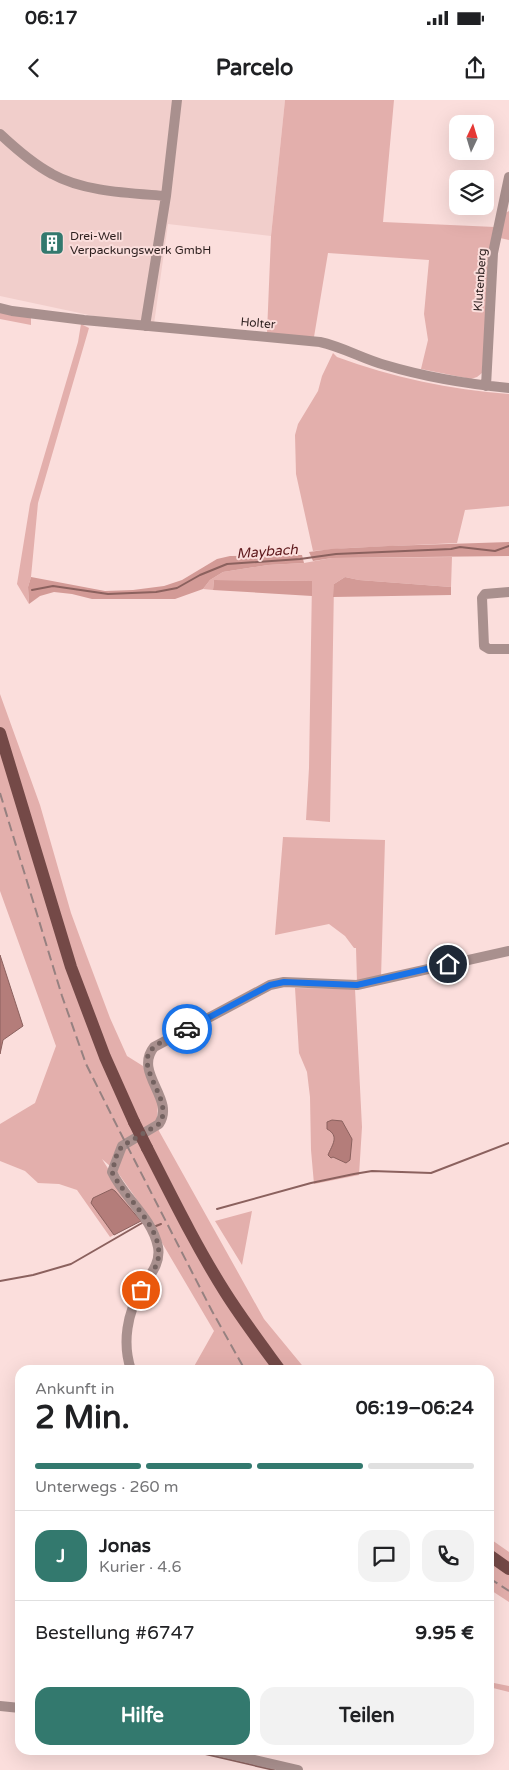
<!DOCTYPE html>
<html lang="de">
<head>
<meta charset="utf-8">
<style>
  :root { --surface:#fff; --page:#f2f2f2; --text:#202124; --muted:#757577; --line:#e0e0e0; --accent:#33796e }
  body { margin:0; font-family:"Varela Round",sans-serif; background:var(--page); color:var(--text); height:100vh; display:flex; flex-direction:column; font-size:19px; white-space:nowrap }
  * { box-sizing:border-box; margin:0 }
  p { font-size:16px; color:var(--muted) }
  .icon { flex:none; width:28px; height:28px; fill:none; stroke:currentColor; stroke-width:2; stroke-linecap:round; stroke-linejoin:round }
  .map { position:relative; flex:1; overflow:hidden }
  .drawer { position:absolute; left:15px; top:1265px; width:479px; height:390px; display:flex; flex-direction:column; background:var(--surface); border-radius:15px; box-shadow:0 5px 20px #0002 }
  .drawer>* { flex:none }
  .needle { width:32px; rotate:4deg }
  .buttons { position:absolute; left:449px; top:15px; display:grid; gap:10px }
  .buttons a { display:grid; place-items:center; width:45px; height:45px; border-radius:10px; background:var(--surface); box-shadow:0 5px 20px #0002; font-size:25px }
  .pin { position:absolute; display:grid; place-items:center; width:42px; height:42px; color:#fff; margin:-21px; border:2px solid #fff; border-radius:50%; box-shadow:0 1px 5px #0007 }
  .courier { position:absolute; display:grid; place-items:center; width:50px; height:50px; margin:-25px; border:4px solid #1a73e8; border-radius:50%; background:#fff; color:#222; box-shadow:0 1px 6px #0007 }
  .headline em { font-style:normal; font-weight:700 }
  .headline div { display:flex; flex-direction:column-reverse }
  .headline { display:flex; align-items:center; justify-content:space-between; height:85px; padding:0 20px }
  h1 { font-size:32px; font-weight:700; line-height:38px }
  .bar { display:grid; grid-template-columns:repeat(4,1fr); gap:8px 5px; align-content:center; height:60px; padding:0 20px }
  .bar i { height:6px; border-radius:4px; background:var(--line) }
  .bar .selected { background:var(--accent) }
  .bar p { grid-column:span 4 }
  .line { display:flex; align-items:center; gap:12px; padding:0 20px; border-top:1px solid var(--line) }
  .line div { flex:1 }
  .round { display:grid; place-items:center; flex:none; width:52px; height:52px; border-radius:15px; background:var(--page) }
  .primary-button { display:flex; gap:10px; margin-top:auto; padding:10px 20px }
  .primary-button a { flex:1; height:58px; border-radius:15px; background:var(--accent); color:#fff; font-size:20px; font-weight:700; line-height:58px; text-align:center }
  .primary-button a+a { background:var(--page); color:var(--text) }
  .status { display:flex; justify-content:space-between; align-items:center; height:35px; padding:0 25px; background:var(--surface); direction:ltr }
  .status svg { height:14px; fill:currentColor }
  header { display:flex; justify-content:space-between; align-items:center; height:65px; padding:0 20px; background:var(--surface); font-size:22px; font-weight:700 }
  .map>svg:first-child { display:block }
  .built { fill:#f1cecb }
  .green { fill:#e3afac }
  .forest { fill:#d39a96 }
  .water { fill:#b47d7a; stroke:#8b615e }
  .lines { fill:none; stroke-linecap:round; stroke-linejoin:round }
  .stream { stroke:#8b615e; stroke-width:2 }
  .minor { stroke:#a9908e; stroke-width:10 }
  .major { stroke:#744947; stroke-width:12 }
  .rail { stroke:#968180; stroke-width:2; stroke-dasharray:10 5; stroke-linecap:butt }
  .major-bridge { stroke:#744947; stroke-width:12 }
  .done { stroke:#746260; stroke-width:5; stroke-dasharray:0 9 }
  .route { stroke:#1a73e8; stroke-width:6 }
  .labels { text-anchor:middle; stroke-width:4; stroke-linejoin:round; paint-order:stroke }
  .poi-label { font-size:12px; fill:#2c1f1e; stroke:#fbdedc; text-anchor:start }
  .street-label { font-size:12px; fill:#2c1f1e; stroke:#fbdedc }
  .water-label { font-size:14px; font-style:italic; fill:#5d181b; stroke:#fbdedc }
</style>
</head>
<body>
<div class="status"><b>06:17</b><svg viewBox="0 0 49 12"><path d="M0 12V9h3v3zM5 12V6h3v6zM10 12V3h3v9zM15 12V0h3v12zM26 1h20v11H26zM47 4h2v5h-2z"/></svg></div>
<header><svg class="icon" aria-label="back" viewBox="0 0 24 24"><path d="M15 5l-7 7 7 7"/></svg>Parcelo<svg class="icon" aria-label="share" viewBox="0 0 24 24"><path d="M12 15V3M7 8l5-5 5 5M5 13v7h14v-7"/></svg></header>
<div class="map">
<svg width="509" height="1670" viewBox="0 0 509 1670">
  <rect width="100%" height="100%" fill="#fbdedc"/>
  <path class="built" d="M0,0h285l-14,136 -103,-12 -14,100 -51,-6 -103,-22z"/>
  <path class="green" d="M285,0h109l-11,122 112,5 -13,146 -5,4 -6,2 -50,-10 7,-29 -4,-26 5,-54 -101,-7 -14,84 -47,-4 4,-97z
    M509,111v29l-9,-2 5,-25z
    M0,212l31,5v8l-31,-6z
    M81,224l8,4 -51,175 -7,74 -3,10 1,17 -12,-20 13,-80 48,-162z
    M333,253l4,4c55,20 113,33 172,37v112l-44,4 -8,33 -108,5 -36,3 -17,-77 -1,-39 3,-11 20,-33 4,-15z
    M452,457l-1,30 -92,-7 -14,-3 -11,7 -4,238 -24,-2 3,-52 3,-187 -98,-1 -1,10 -10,-1 7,-9 13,-8 45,-7 36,-2 28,-5z
    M0,594l40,111 31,108 15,41 24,64 17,38 16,10 15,38 -1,16 2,11 105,188 42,51h-114l22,-39 -79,-134 -17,-24 -16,-14 39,62 -31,16 -33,-47 -18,-6 -21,-1 -13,-12 -25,-10v-37l35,-21 21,-57 -56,-155z
    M283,737l102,3 -4,138 -24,4 -1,-34h-2l-9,-12 -16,-12 -54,11z
    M295,888l60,1 7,138 -3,48 -45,9 -3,-34 -1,-53 -3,-25 -8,-19z
    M252,1111l-10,54 -27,-44z
    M489,1438l20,14v50l-20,-13z
    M489,1582l20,4v6l-20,-5z"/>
  <path class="forest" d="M509,442v14l-177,2 -19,3 -4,-9 22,-3 57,-3z
    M302,455l2,8 -36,2 -45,7 -13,8 -7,9 -28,10h-83l-20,-5 -18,-2 -14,4 -11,8 -1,-17 3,-10 74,14 28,-1 31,-4 18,-6 35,-21 13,-3z
    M345,477l14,3 92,7v8l-118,2 1,-13z
    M214,480l98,1v15l-99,-6z"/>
  <path class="water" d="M0,855l23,71 -20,14 -3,14z
    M332,1020l10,1 10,18 -2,21 -4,3 -13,-6 -2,1 -3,-3c4,-10 12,-19 -1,-26v-7z
    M112,1089l3,2 26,30 -27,14 -23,-32 2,-5z"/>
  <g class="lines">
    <path class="stream" d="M32,490l21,-4 55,8 48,-2 21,-4 23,-13 27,-11 73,-5 36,-5 115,-5 9,-2 35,4 14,-5
      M217,1109l94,-26 43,-9 18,-3 59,2 78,-30
      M156,1126l5,-2
      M0,1181l33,-6 38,-11 71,-41
      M188,1650l86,20"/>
    <path class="minor" d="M0,34c16,15 33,30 52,40 32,18 78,19 114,22
      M0,208l12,3 72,9 236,22c23,5 43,17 65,23 40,12 83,19 124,23
      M145,226l21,-130 11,-96
      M486,286l7,-133 16,-76
      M509,492l-24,2 -3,4 2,48 5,3h20
      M131,1270c-9,-27 -4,-57 11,-82 8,-13 19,-25 16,-41 -6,-30 -34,-49 -46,-75l10,-26 37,-22c17,-25 -26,-51 -5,-77l116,-62 14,-3 73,3 152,-34
      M0,1606l20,2
      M212,1650l86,20"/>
    <path class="major" d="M0,633l71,234 34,90 29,65
      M147,1048c25,49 49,98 78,144 17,27 36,52 55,78
      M489,1455l20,14"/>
    <path class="rail" d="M0,693l62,203 24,68 33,66 93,181 33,59
      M489,1478l20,13"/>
    <path class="major-bridge" d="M134,1022l13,26"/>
  </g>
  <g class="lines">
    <path class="done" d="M141,1190c5,-9 13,-18 16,-27 11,-32 -33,-65 -45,-91l5,-18 5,-8 37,-22c17,-23 -27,-57 -6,-76 9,-8 24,-13 34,-19"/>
    <path class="route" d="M187,929l83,-44 14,-3 73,3 91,-21"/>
  </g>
  <defs>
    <symbol id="building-square" viewBox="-11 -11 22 22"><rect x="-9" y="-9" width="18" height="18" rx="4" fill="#33796e" stroke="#fbdedc"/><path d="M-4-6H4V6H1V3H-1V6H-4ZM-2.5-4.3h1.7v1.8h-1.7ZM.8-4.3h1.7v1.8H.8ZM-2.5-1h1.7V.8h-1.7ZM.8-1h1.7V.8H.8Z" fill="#fff"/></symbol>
  </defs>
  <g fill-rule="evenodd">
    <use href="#building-square" x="38" y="129" width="28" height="28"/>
  </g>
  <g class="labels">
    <g class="poi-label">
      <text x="70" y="140">Drei-Well<tspan x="70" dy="14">Verpackungswerk GmbH</tspan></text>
    </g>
    <g class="street-label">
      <text transform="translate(480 180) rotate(-86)" y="4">Klutenberg</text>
      <text transform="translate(258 223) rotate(5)" y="4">Holter</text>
    </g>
    <g class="water-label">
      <text transform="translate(267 451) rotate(-4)" y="5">Maybach</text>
    </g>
  </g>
</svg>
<div class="buttons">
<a><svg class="needle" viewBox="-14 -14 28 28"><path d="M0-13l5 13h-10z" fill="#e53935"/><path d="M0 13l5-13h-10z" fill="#757577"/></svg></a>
<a><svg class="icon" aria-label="layers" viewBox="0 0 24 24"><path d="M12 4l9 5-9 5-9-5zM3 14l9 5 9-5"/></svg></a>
</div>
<div class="pin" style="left:141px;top:1190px;background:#ea580c"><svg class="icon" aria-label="bag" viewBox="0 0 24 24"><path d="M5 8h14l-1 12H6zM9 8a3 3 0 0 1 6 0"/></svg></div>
<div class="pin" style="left:448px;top:864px;background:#1f2937"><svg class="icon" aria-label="home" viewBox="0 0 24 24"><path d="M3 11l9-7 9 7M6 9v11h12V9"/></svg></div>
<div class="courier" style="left:187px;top:929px"><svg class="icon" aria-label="car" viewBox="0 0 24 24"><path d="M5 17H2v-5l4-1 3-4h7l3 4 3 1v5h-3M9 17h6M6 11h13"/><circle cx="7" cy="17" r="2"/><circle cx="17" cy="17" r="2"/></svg></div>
<section class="drawer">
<div class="headline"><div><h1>2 Min.</h1><p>Ankunft in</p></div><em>06:19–06:24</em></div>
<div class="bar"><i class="selected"></i><i class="selected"></i><i class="selected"></i><i></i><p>Unterwegs · 260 m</p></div>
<div class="line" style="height:90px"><b class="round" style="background:var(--accent);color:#fff">J</b><div><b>Jonas</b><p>Kurier · 4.6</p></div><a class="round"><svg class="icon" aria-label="chat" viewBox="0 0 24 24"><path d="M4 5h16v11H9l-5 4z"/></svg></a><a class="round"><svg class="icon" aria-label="phone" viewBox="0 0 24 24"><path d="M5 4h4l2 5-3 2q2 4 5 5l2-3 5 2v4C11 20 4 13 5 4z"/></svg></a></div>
<div class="line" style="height:65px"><div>Bestellung #6747</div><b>9.95 €</b></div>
<div class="primary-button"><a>Hilfe</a><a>Teilen</a></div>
</section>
</div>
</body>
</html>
